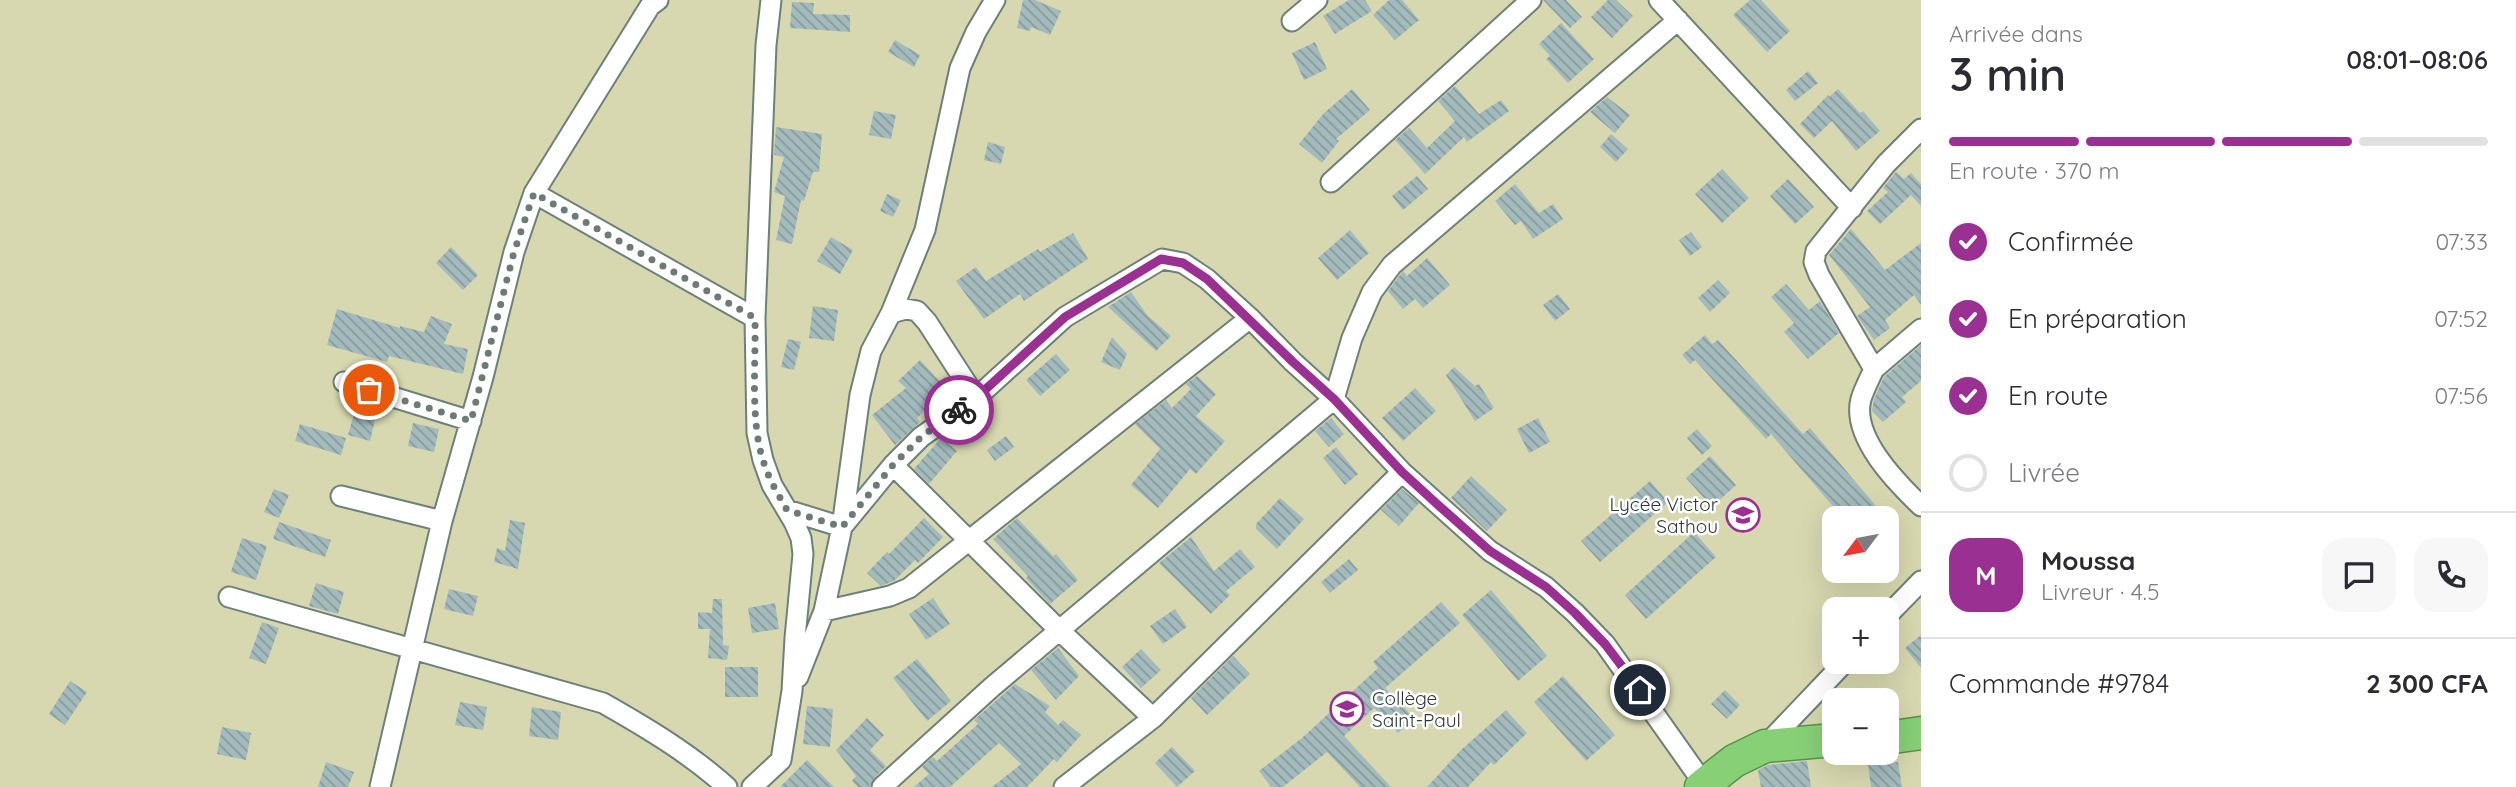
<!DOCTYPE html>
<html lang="fr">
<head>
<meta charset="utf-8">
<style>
  :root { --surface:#fff; --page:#f7f7f7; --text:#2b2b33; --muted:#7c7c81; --line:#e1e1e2; --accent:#9a3092 }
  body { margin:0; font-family:Quicksand,sans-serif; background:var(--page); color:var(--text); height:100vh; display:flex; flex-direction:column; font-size:26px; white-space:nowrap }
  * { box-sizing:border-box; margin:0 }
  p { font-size:23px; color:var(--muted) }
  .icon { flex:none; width:38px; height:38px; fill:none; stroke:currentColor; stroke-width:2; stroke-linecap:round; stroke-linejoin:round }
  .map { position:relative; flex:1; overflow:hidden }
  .drawer { display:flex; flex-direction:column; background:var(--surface); width:595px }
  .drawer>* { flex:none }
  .needle { width:46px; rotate:238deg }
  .controls { position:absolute; left:1822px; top:506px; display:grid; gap:14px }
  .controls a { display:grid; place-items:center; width:77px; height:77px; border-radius:14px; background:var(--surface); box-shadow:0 7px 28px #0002; font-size:35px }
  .pin { position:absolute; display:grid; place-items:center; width:60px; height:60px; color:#fff; margin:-30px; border:4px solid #fff; border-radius:50%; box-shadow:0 2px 7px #0007 }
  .courier { position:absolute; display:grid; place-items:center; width:70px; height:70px; margin:-35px; border:5px solid #9a3092; border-radius:50%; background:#fff; color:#222; box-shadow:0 2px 9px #0007 }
  .summary em { font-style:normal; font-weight:600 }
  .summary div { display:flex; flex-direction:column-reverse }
  .summary { display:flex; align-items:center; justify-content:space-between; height:119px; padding:0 28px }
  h1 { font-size:46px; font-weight:600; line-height:52px }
  .bar { display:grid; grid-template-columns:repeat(4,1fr); gap:10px 7px; align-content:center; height:84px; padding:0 28px }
  .bar i { height:9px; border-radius:5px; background:var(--line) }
  .bar .active { background:var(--accent) }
  .bar p { grid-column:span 4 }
  .line { display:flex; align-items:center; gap:18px; padding:0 28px; border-top:2px solid var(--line) }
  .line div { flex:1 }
  .round { display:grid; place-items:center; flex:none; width:74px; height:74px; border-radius:21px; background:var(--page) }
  ol { padding:0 28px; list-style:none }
  li { display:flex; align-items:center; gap:21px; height:77px }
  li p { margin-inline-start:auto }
  li .icon { padding:7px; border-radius:50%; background:var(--accent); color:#fff; stroke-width:4 }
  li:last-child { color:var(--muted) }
  li i { width:38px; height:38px; border:4px solid var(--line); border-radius:50% }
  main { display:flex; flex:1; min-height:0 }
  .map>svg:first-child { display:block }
  .green { fill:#d7d8af; fill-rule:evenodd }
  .building { fill:url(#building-back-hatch) }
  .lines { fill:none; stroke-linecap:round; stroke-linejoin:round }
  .minor-casing { stroke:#6c8179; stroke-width:23 }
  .trunk-casing { stroke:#559448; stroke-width:35 }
  .minor { stroke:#fff; stroke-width:19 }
  .trunk { stroke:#87d076; stroke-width:32 }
  .done { stroke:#6d7b76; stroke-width:7; stroke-dasharray:0 12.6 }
  .route { stroke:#9a3092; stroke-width:9 }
  .labels { text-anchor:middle; stroke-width:5; stroke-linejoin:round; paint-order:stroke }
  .poi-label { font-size:19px; fill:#2f3835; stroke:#fff; text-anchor:end }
</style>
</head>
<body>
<main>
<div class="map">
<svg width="1921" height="787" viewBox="0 0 1921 787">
  <defs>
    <pattern id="building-back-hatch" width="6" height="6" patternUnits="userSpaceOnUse" patternTransform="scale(1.75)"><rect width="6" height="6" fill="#a4bbbe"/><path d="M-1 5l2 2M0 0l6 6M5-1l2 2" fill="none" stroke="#86999b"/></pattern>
  </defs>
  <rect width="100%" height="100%" fill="#e1f8ef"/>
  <path class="green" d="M0,0h1921v787h-1921zM1834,518h52v52h-52zM1834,609h52v53h-52zM1834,700h52v52h-52z"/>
  <path class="building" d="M1023,0h12l26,11 -11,24 -19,-8 -1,4 -13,-3z
    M1349,0h16l7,11 -37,23 -12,-18z
    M1389,0h13l17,20 -24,20 -22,-25z
    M1543,0h23l16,17 -12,11z
    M1608,0h8l17,16 -21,22 -21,-21z
    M1750,0h11l29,31 -23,21 -34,-37z
    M792,2l22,1 -1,11 37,1v17l-60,-4z
    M1561,23l33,36 -26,24 -22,-24 4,-3 -11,-12z
    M895,40l25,15 -6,12 -26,-15z
    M1315,42l12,27 -23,11 -12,-27z
    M1808,71l10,12 -23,18 -9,-11z
    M1455,86l24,28 22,-14 8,11 -42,31 -3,-5 -39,37 -30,-34 14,-12 18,20 28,-27 -17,-20z
    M1352,89l18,21 -34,29 3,2 -17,22 -23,-19 25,-31z
    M1838,89l22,24 3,-2 17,20 -24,20 -24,-30 -18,17 -14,-14 28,-29 1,2z
    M1607,97l23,18 -15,18 -25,-21z
    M874,111l22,4 -5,24 -22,-4z
    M776,127l46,7 -3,38h-6l-9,29 -3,-1 -9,44 -16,-4 9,-44 -11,-4 10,-35 -10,-2z
    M1611,134l17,15 -12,13 -16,-15z
    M988,142l17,5 -4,17 -17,-4z
    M1722,169l27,29 -27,25 -27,-29z
    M1896,172l8,7 7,-6 10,11v22l-10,-11 -31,29 -13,-13 21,-19 -5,-4z
    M1417,176l11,13 -25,21 -11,-14z
    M1788,179l26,28 -19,17 -25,-28z
    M1515,184l24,29 14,-9 10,15 -30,20 -12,-18 -6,4 -20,-24z
    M887,194l14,6 -8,17 -13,-6z
    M1851,229l34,41 36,-27v62l-7,-10 -29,25 5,8 -16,12 -17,-24 13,-9 -41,-52z
    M1350,230l19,23 -32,27 -19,-22z
    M1691,232l11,15 -12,9 -11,-16z
    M1073,233l15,26 -64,42 -4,-7 -36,25 -28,-38 20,-14 10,14 52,-32 2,3z
    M831,237l22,13 -13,24 -23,-13z
    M451,247l27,28 -15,15 -27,-27z
    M1427,258l23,27 -27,23 -8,-9 -12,10 -15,-18 15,-20 4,5z
    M1718,280l12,13 -20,19 -12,-14z
    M1786,284l23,26 11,-9 19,32 -31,26 -24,-27 10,-9 -23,-26z
    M1131,292l16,23 24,21 -15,15 -48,-44z
    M1558,294l12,15 -15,12 -12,-16z
    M813,306l25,4 -4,31 -25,-3z
    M337,309l63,19v-2l24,6 7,-16 21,8 -8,20 24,5 -5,25 -74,-18 -2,6 -60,-17z
    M1705,335l7,9 6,-4 85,94 7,-6 66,78 -14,12h-19l-72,-84 -5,5 -71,-79 -5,4 -8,-9z
    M1112,337l15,17 -7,16 -19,-8z
    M788,339l13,3 -7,28 -13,-3z
    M1921,345v36l-19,16 4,5 -23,20 -11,-11 2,-12 10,-22z
    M1056,354l14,16 -30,26 -14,-16z
    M920,360l27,29 -30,29 3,4 -25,23 -23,-30 34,-27 -8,-7z
    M1454,367l21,19 4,-2 15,24 -19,13 -29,-46z
    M1197,376l19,18 -20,22 29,25 -29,33 -6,-5 -32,39 -27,-23 29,-36 -25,-25 31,-24 6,8 19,-19 -5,-5z
    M1415,388l21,23 -33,30 -21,-23z
    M354,414l21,6 -5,21 -22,-6z
    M1331,418l13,16 -15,13 -14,-16z
    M1538,418l12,24 -21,11 -12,-24z
    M413,423l26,6 -5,23 -26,-6z
    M300,424l46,14 -5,17 -46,-14z
    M1697,429l15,17 -10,9 -15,-17z
    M1006,436l8,11 -19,14 -8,-11z
    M941,438l16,13 -28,33 -15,-15z
    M1336,447l22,27 -13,11 -22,-27z
    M1710,456l26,29 -24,22 -26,-29z
    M1471,476l36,34 -20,21 -36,-33z
    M1650,481l18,21 -68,60 -19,-21z
    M274,489l15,6 -10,23 -15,-6z
    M1402,489l17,14 -20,23 -18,-16z
    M1280,498l24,21 -27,30 -21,-20v-5z
    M924,518l19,19 -25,26 -3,-3 -21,21 -13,5 -14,-13 20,-21 2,2z
    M1017,518l36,38 3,-2 22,26 -28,24 -24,-26 2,-2 -35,-37z
    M510,520l15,3 -7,46 -24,-7 3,-14 8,3z
    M279,522l52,18 -6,17 -52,-18z
    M1694,532l22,25 -70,62 -21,-24z
    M1191,537l23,34 26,-22 15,18 -29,24 4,4 -19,19 -52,-51z
    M242,538l25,8 -11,34 -25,-8z
    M1349,559l9,11 -28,23 -9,-11z
    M316,583l28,9 -6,22 -29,-8z
    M449,589l29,7 -5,20 -29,-7z
    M1491,590l56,66 -29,25 -56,-66z
    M933,598l17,26 -24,16 -17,-26z
    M713,599h9l1,46 6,1 -2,14 -19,-2 2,-29h-12v-17l14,1z
    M1441,602l19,21 -75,65 29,30 -16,15 -24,-25 -30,28 47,51h-31l-33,-35 -44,35h-12l-12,-16 43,-33 76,-70 -5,-6z
    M775,603l4,26 -27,4 -4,-25z
    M1175,609l12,18 -24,17 -13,-18z
    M262,622l17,6 -13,36 -17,-6z
    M1921,635v33l-16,-20z
    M1058,648l21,28 -23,24 -25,-30z
    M1141,649l20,21 -20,18 -19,-21z
    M1233,656l17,18 -43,41 -16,-17z
    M917,659l34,42 -24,20 -34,-43z
    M725,667h33v30h-33z
    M1563,676l52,59 -29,26 -52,-59z
    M70,681l17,11 -22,33 -16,-11z
    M1015,684l35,22 -5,6 13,13 5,-5 18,15 -24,27 -3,-3 -27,28h-35l29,-23 -22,-21 -49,44h-36l15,-13 -7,-7 11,-10 4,4 41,-37 -4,-4z
    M1725,690l15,15 -13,14 -16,-15z
    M460,702l27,5 -4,23 -28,-5z
    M807,706l26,3 -3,38 -27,-3z
    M532,707l29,5 -3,28 -29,-4z
    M1506,710l21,23 -33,32 -3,-3 -23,25h-41l34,-37z
    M867,718l17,17 -14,15 16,16 -12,12 -5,9h-11l-6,-6 4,-5 -20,-26z
    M222,727l29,6 -5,27 -29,-6z
    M1172,747l23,24 -18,16 -22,-24z
    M807,760l27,27h-54z
    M1807,761l4,26h-50l-3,-17 10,-5z
    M326,762l28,10 -6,15h-30z
    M1898,762l4,25h-31l-3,-22z"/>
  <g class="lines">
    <defs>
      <path id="minor" d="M1659,0l193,208
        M1292,21l25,-21
        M1921,129l-35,35 -70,87 -2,11 5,13 55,94c-4,9 -10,20 -13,30 -10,38 36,84 60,107
        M1331,182l200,-182
        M534,193l221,125
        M891,313l15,-4 11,2 10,11 49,76
        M1874,369l47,-40
        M344,382l127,39
        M893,465l28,-28 55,-39 89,-81 97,-58 21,4 24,16 43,39 43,44 41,37 68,73 88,79 56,36 29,26 30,31 99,140
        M341,496l101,25
        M787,510l55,17 51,-62 167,166 93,87
        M229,597l374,106c44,25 86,50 124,84
        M824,611l66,-15 19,-8 341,-270
        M1886,617l35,-36
        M798,677l26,-66 18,-84 18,-132 11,-44 20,-38 34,-83 35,-162 16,-36 19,-32
        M1765,746l80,-84
        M380,787l62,-266 41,-144 31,-125 20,-59 116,-187 8,-6
        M752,787l29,-27 11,-69 3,-53 8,-84 -2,-16 -7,-16 -22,-37 -9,-25 -6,-27 -2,-115 11,-273 5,-45
        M882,787l110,-100 342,-288 18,-61 20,-46 20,-27 286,-245
        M1064,787l89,-69 249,-246"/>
      <path id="trunk" d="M1886,738l35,-5
        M1701,787l33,-26 31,-15 69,-6"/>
    </defs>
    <use href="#minor" class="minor-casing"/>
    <use href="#trunk" class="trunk-casing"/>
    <use href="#minor" class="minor"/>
    <use href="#trunk" class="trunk"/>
  </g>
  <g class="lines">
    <path class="done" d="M369,390l102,31 43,-169 20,-59 221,125c1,43 -5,102 8,142 5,18 15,34 24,50l55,17 51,-62 28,-28 38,-27"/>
    <path class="route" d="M959,410l17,-12 89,-81 96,-58 22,4 24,16 86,83 41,37 68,73 35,32 53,47 56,36 29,26 30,31 35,46"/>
  </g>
  <defs>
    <symbol id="school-ring" viewBox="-11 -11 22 22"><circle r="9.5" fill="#fff" stroke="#9a3092" stroke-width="1.5"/><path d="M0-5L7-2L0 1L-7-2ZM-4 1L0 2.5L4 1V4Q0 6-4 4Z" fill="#9a3092"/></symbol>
  </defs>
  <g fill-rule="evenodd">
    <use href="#school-ring" x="1724" y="496" width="38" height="38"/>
    <use href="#school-ring" x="1328" y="690" width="38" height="38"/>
  </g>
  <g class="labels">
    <g class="poi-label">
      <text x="1718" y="511">Lycée Victor<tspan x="1718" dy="22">Sathou</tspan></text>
      <text x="1372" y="705" text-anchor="start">Collège<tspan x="1372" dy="22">Saint-Paul</tspan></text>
    </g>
  </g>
</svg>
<div class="controls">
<a><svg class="needle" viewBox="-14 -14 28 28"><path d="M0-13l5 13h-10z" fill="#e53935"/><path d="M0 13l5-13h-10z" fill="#7c7c81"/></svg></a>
<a>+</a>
<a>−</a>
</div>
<div class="pin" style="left:369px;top:390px;background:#ea580c"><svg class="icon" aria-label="bag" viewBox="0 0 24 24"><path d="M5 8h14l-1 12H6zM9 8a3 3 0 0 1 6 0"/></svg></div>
<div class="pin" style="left:1640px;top:690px;background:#1f2937"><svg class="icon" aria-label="home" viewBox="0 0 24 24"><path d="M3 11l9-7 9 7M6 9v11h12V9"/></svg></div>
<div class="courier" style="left:959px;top:410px"><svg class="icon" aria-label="bike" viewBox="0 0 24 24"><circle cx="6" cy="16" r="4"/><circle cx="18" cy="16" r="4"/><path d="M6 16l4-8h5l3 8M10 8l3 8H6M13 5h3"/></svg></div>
</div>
<section class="drawer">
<div class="summary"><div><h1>3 min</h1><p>Arrivée dans</p></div><em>08:01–08:06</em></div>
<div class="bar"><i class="active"></i><i class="active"></i><i class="active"></i><i></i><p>En route · 370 m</p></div>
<ol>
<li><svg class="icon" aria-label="check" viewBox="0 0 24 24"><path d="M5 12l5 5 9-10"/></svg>Confirmée<p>07:33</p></li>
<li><svg class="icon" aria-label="check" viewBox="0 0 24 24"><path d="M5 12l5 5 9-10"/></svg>En préparation<p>07:52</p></li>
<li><svg class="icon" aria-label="check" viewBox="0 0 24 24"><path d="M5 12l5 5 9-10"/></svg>En route<p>07:56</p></li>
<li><i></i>Livrée</li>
</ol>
<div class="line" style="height:126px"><b class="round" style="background:var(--accent);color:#fff">M</b><div><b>Moussa</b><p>Livreur · 4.5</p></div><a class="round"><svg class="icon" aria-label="chat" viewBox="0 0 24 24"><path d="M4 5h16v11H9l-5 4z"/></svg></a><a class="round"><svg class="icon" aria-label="phone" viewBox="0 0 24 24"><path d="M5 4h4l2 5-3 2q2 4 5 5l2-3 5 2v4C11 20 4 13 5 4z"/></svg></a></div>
<div class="line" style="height:91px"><div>Commande #9784</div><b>2 300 CFA</b></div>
</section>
</main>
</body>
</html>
